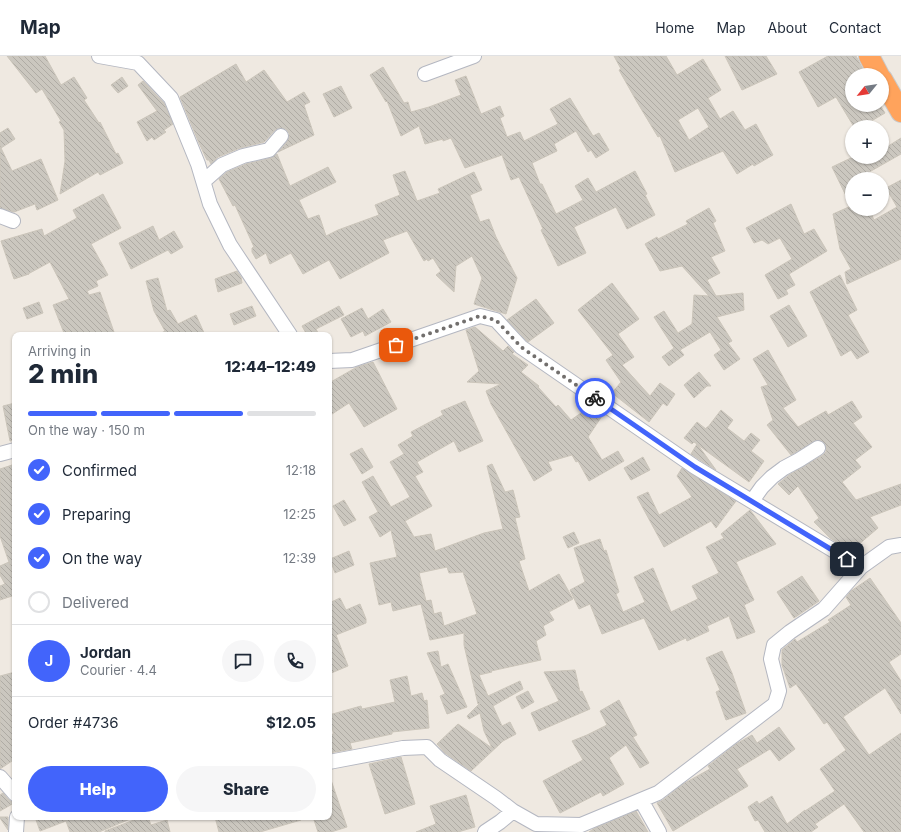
<!DOCTYPE html>
<html lang="en">
<head>
<meta charset="utf-8">
<style>
  :root { --surface:#fff; --page:#f6f6f7; --text:#1f2937; --muted:#747a83; --line:#e0e1e3; --accent:#4264fb }
  body { margin:0; font-family:Inter,sans-serif; background:var(--page); color:var(--text); height:100vh; display:flex; flex-direction:column; font-size:15px; white-space:nowrap }
  * { box-sizing:border-box; margin:0 }
  p { font-size:13px; color:var(--muted) }
  .icon { flex:none; width:22px; height:22px; fill:none; stroke:currentColor; stroke-width:2; stroke-linecap:round; stroke-linejoin:round }
  .map { position:relative; flex:1; overflow:hidden }
  .sheet { position:absolute; left:12px; top:276px; width:320px; height:488px; display:flex; flex-direction:column; background:var(--surface); border-radius:8px; box-shadow:0 1px 3px #0004 }
  .sheet>* { flex:none }
  .needle { width:26px; rotate:240deg }
  .controls { position:absolute; left:845px; top:12px; display:grid; gap:8px }
  .controls a { display:grid; place-items:center; width:44px; height:44px; border-radius:50%; background:var(--surface); box-shadow:0 1px 3px #0004; font-size:20px }
  .pin { position:absolute; display:grid; place-items:center; width:34px; height:34px; color:#fff; margin:-17px; border-radius:8px; box-shadow:0 2px 6px #0006 }
  .courier { position:absolute; display:grid; place-items:center; width:40px; height:40px; margin:-20px; border:3px solid #4264fb; border-radius:50%; background:#fff; color:#222; box-shadow:0 1px 5px #0007 }
  .overview em { font-style:normal; font-weight:800 }
  .overview div { display:flex; flex-direction:column-reverse }
  .overview { display:flex; align-items:center; justify-content:space-between; height:68px; padding:0 16px }
  h1 { font-size:26px; font-weight:800; line-height:30px }
  .bar { display:grid; grid-template-columns:repeat(4,1fr); gap:6px 4px; align-content:center; height:48px; padding:0 16px }
  .bar i { height:5px; border-radius:3px; background:var(--line) }
  .bar .current { background:var(--accent) }
  .bar p { grid-column:span 4 }
  .line { display:flex; align-items:center; gap:10px; padding:0 16px; border-top:1px solid var(--line) }
  .line div { flex:1 }
  .round { display:grid; place-items:center; flex:none; width:42px; height:42px; border-radius:21px; background:var(--page) }
  ol { padding:0 16px; list-style:none }
  li { display:flex; align-items:center; gap:12px; height:44px }
  li p { margin-inline-start:auto }
  li .icon { padding:4px; border-radius:50%; background:var(--accent); color:#fff; stroke-width:4 }
  li:last-child { color:var(--muted) }
  li i { width:22px; height:22px; border:2px solid var(--line); border-radius:50% }
  .action { display:flex; gap:8px; margin-top:auto; padding:8px 16px }
  .action a { flex:1; height:46px; border-radius:24px; background:var(--accent); color:#fff; font-size:16px; font-weight:800; line-height:46px; text-align:center }
  .action a+a { background:var(--page); color:var(--text) }
  header { display:flex; align-items:center; gap:24px; box-sizing:border-box; height:56px; padding:0 20px; background:var(--surface); border-bottom:1px solid var(--line) }
  header strong { font-size:19px }
  nav { display:flex; gap:22px; margin-inline-start:auto; font-size:14px }
  .map>svg:first-child { display:block }
  .building { fill:url(#building-back-hatch); stroke:#cbc5ba; fill-rule:evenodd }
  .lines { fill:none; stroke-linecap:round; stroke-linejoin:round }
  .minor-casing { stroke:#b4b7c1; stroke-width:16 }
  .highway-casing { stroke:#c9c9c9; stroke-width:22 }
  .minor { stroke:#fff; stroke-width:14 }
  .highway { stroke:#ffa35c; stroke-width:20 }
  .done { stroke:#726f6d; stroke-width:4; stroke-dasharray:0 7.2 }
  .route { stroke:#4264fb; stroke-width:5 }
</style>
</head>
<body>
<header>
<strong>Map</strong>
<nav><a>Home</a><a>Map</a><a>About</a><a>Contact</a></nav>
</header>
<div class="map">
<svg width="901" height="776" viewBox="0 0 901 776">
  <defs>
    <pattern id="building-back-hatch" width="6" height="6" patternUnits="userSpaceOnUse"><rect width="6" height="6" fill="#cbc7bf"/><path d="M-1 5l2 2M0 0l6 6M5-1l2 2" fill="none" stroke="#afaba4"/></pattern>
  </defs>
  <rect width="100%" height="100%" fill="#efe9e1"/>
  <path class="building" d="M7,0h38l16,29 13,-8 13,21 -3,2 15,23 1,-1 16,32 2,-1 5,10 -23,12 -2,-3 -38,22 5,-33 -1,-31 -5,-8 2,-1 -19,-32 -6,4z
    M614,0h52l11,19 26,-16 18,31 -13,8 12,21 13,-8 12,19 11,-6 17,31 -19,11 -1,-2 -16,10 -14,-23 -48,21 -15,-36 -2,1 -21,-35 -18,-32 2,-1zM698,52l11,19 -20,13 -11,-20z
    M725,0h41l11,18 -35,16z
    M828,0h28l10,19h-14v30h28l5,8 -24,14h-7l-18,-30 -18,10 -19,-35z
    M236,8l10,18 18,-12 23,32 17,-10 6,10 -6,3 10,30 -36,17 9,-10 2,-5v-4l-3,-4 -7,-1 -4,2 -11,12 -24,6 -22,9 -7,7 -2,-4h-2l-8,-17 -19,-46z
    M383,11l21,36 4,-1 3,10 18,-5 32,-12 -6,-15 11,-4 15,38 19,-8 4,10 -4,2 7,19 13,-5 4,9 34,-17 -8,-15 20,-11 23,38 6,-3 10,17 -13,8 -5,-8 -3,2 -12,-21 -22,13 3,7 -25,12 8,21h2l14,30 27,-14 -8,-14 13,-8 8,14 39,-21 12,23 -2,1 10,20 -28,14 -11,-22 -42,20 12,26 -28,13 -17,-36 2,-1 -24,-52 -8,3 -9,-25 -37,13 -14,-30 -8,3v-2l-18,5 -6,-18 -18,10 -14,-35 -1,1 -16,-27z
    M122,21l6,9 -10,7 -7,-8z
    M143,25l21,22 9,21 -9,6 2,2 -12,8 -2,-3 -5,4 -10,-19 20,-11 -19,-26z
    M341,30l11,22 -18,9 -11,-23z
    M8,72l7,11 -14,9 11,23 29,-12 17,41 -21,10 -2,-6 -21,8 -14,-4v-75z
    M901,82v16l-37,21v1l-6,3h-6v30h17l5,11 23,-13 -11,-19 15,-8v79l-54,25 -2,-12 6,-3 -11,-20 -7,-35 18,-8 -19,-39 21,-10h29v-7z
    M277,98l13,32 38,-19 8,15 -37,18 9,19 11,-4 7,21 12,-6 41,-15 -4,-10 25,-10 -7,-20 12,-4 12,30 23,-8 -2,-4 36,-17 8,18 -12,5 10,27 9,-3 7,18 21,41 -11,36 -32,-10 8,-26 -10,-22 -16,10 -2,26 -18,-17 5,-4 -8,-13 -5,3 -1,-2 -3,2 -17,-30 -24,9 6,13 -49,26 -11,-19 -26,14 -12,-21 -21,11 -4,-11 -10,6 -4,-7v-4l2,-1 -19,-42 -2,1 -14,-27 8,-7 19,-8 25,-6z
    M103,138l18,34 -30,16 17,31 -12,6 2,5 -11,5 2,4 11,-3 15,43h-45l-1,-4 -5,2 -11,-28 16,-6 -19,-37 -22,12h1l-15,5 -13,-38 41,-12 2,7 33,-18 -4,-8z
    M791,148l13,30 10,-5 13,22 -38,23 6,11 -9,5 2,4 -10,5 -13,-24 27,-16 -12,-21 -12,6 -6,-4 -8,3 -8,-15z
    M709,152l7,13 -3,2 12,28 -14,6 9,16 -13,7 9,16 27,-3 1,17 -27,7 15,24 -4,2 12,16 -16,11 -10,-15 7,-5 -11,-18 -30,18 4,5 -15,11 -7,-9 12,-9 -20,-31 10,-6 14,22 14,-9 2,-29 15,1 -27,-30 -22,5 -15,-27 12,-7 1,2 30,-15 -2,-3z
    M153,170l6,14 15,-9 9,16 -12,7 -3,-4 -37,19 -12,-26z
    M237,215l4,6 1,6 -24,9 -3,-13z
    M840,219l17,35 -9,5 21,37 -12,7 -6,-9 -10,6 -31,-64z
    M158,222l9,33 3,-1 8,14 18,-9 9,20h-47l7,-4 -11,-20 -8,-30z
    M612,227l27,36 -21,15 16,23 -12,8 28,31 10,-13 15,11 -8,12 -4,-3 -14,19 -37,-29 9,-11 -15,-22 7,-5 -35,-45z
    M536,243l18,24 -26,19 -21,-22z
    M39,246l4,11 -16,6 -4,-11z
    M789,249l18,31 -19,11 -18,-31z
    M252,250l4,10 -22,9 -4,-11z
    M339,250l5,9 -28,14 3,6h-12l-5,-9z
    M362,252l6,11 15,-10 8,13 -26,14 -2,-5 -12,6 -10,-18z
    M475,271l28,24 5,-5 6,6 -2,2 16,11 -7,7 18,14 -1,1 18,20 2,-2 13,15 20,-14 6,3 5,7 -14,21 14,23 16,-9 6,10 -35,20 -11,-20 -2,1 -4,-7 -24,7 4,8 -18,11 -43,-77 -5,-13 15,-7 -34,-2 12,-11 -13,-41z
    M768,294l28,50 -13,8 15,19 28,-16 2,4 24,-14 10,16 -9,6 19,24 -17,13 6,7 -19,15 14,18 45,-16v21l-31,12 8,11 -27,23 -21,-13 -16,-16 5,-4 -21,-32 -9,9 -11,-11 11,-9 34,-20 3,-3v-5l-4,-6 -5,-1 -26,15 -24,-30 6,-5 -12,-33 7,-2 -15,-26z
    M373,306l24,47 -33,18 -15,-24 -20,13v-33l28,-16z
    M699,316l12,14h-4l-13,12 -10,-13z
    M465,345l18,40 -24,11 -5,-11 -37,21 6,10 -8,4 17,30 -27,15 9,16 17,-3 4,17 49,-18 19,-4 -16,-63 5,-2 13,28 8,-2 7,27 -5,1 10,41 -6,2 10,30 30,-17 14,25 -24,13 5,8 -11,6 3,9 -10,6 5,19 -50,11 1,1 -13,3 9,21 32,-15 3,8 -30,17 9,20 8,-4 6,12 -13,7 -32,30 -26,-18 -8,-9 21,-20 34,24 -8,-17 -4,-18 -11,6 -2,-3 13,-13 -2,1 -14,-59v-12l-34,7 -9,-36 -28,7 -2,-9 -12,3 -9,-42 27,-6 -6,-27 -11,7 -11,-20 9,-5 -16,-30 11,-6 18,31 19,-10 -20,-35 14,-8 -6,-9 15,-9 -2,-4 32,-17 -2,-4zM447,511l2,6 14,-1 14,42 -33,12 -3,-14 -7,2 -3,-14 -5,1 -7,-28z
    M15,347v37l-5,1 -7,-35z
    M721,354l12,10 -6,8 17,13 7,-8 9,7 -9,11 13,10 -15,21 -51,-37 18,25 -16,-10 -9,-6 6,-10 -3,-2 -2,2 -8,-6 13,-16 9,7 1,-2h1z
    M362,392l11,19 -11,7 -12,-20z
    M643,401l7,13 -19,10 -7,-12z
    M15,408v137l-3,-5 -12,4v-14l5,-2 -5,-9v-9l9,-4 1,3 -10,-29v-67z
    M682,412l54,33 -20,27 -5,-7 -47,26 -27,-50 11,-5 11,23 33,-18 -15,-21z
    M344,444l12,20 -12,6 -11,-20z
    M750,454l26,34 -40,18 18,38 -10,5 11,27 -18,7 -8,-23 -22,10 2,5 -22,10 -1,-3 -27,12 -15,-32 -42,16 -12,-30 -11,5 -9,-19 15,-8 -11,-34 26,-9 4,12 2,-1 13,42 -3,2 7,18 22,-10 -11,-25 19,-9 18,44 27,-13 -6,-13 27,-13 -13,-26 18,-9 -3,-4z
    M574,476l5,11 -11,5 -5,-11z
    M349,495l5,14 -19,8 -5,-14z
    M802,520l17,25 -25,17 -17,-26z
    M870,522l31,45v31l-12,8 12,19v33l-16,-26 -42,29 26,38 32,-22v99h-37l-20,-28 -29,20 3,3 -7,5h-46l-7,-12 -3,1 -7,-14 9,-6 2,3 13,-8 15,28 18,-14v1l30,-20 -15,-22 26,-19 -19,-28 -3,2 -28,-40 -6,4 -8,-23v-15l13,-11 2,3 33,-20 -2,-2 23,-15 -5,-8 5,-6z
    M340,542l6,12 14,-6 6,15v4l-30,12 12,31 -19,8v-71z
    M438,595l3,16 7,-3 19,43 -20,7 -7,-18 5,-2 -18,-41z
    M722,595l10,22 14,40 -20,7 -10,-28 4,-2 -14,-32z
    M575,614l5,22 2,-1 8,18 -51,22 -8,-18 28,-12 -15,-29z
    M15,616v87l-15,10v-93z
    M407,620l4,20 11,-3 2,8 3,-1 2,28 -37,4v2l-42,9 2,6 -23,4v-18l5,-1 -5,-14v-5l32,-9 1,3 33,-7 -5,-22z
    M528,635l6,11 -12,7 -6,-12z
    M619,644l18,35 -4,2 16,26 -9,5 -14,-23 -17,13 15,26 -21,12 -2,-4 -41,21 -17,-32 40,-21 -11,-19 15,-6 20,-10 -7,-14z
    M779,671l16,22 -16,12 -9,-12 -33,20 11,17 -75,45 -16,-28 6,-3 20,-16 27,-15 -2,-3 28,-22 16,-9 5,8z
    M401,701l14,47 -30,10 -16,-50z
    M329,724h2l16,47 -16,5h-13l-5,-15h16z
    M3,737l6,7 5,3 -14,8v-16z
    M466,739l9,32 -17,5h-42l20,-8 -6,-18z
    M636,755l12,21h-59l6,-4z
    M0,761h8v13l-8,-12z
    M35,761h100l-36,15h-29l-4,-11 -26,10z
    M142,761h6l3,8 16,-5 3,12h-65v-1z
    M215,761h86v3l-41,12h-41z"/>
  <g class="lines">
    <defs>
      <path id="minor" d="M99,0l39,7 33,35 27,66 12,40 20,41 60,90
        M425,18l49,-18
        M204,125l18,-16 21,-9 26,-6 12,-14
        M0,160l13,5
        M329,305l23,-1 128,-44 16,4 25,27 174,120 166,100
        M0,398l15,-4
        M752,445l10,-14 10,-10 12,-9 15,-8 19,-12
        M329,706l74,-14 24,-1 13,13 56,38 17,13 23,13 45,1 77,-32 117,-89 4,-13 -8,-32 3,-14 16,-13 34,-23 37,-42 28,-20 12,-2
        M0,721l15,17
        M641,744l18,32
        M16,776l1,-15
        M485,776l15,-10 13,-11"/>
      <path id="highway" d="M869,0l10,19
        M882,23l19,33"/>
    </defs>
    <use href="#minor" class="minor-casing"/>
    <use href="#highway" class="highway-casing"/>
    <use href="#minor" class="minor"/>
    <use href="#highway" class="highway"/>
  </g>
  <g class="lines">
    <path class="done" d="M396,289l84,-29 16,4 25,27 74,51"/>
    <path class="route" d="M595,342l100,69 152,92"/>
  </g>
</svg>
<div class="controls">
<a><svg class="needle" viewBox="-14 -14 28 28"><path d="M0-13l5 13h-10z" fill="#e53935"/><path d="M0 13l5-13h-10z" fill="#747a83"/></svg></a>
<a>+</a>
<a>−</a>
</div>
<div class="pin" style="left:396px;top:289px;background:#ea580c"><svg class="icon" aria-label="bag" viewBox="0 0 24 24"><path d="M5 8h14l-1 12H6zM9 8a3 3 0 0 1 6 0"/></svg></div>
<div class="pin" style="left:847px;top:503px;background:#1f2937"><svg class="icon" aria-label="home" viewBox="0 0 24 24"><path d="M3 11l9-7 9 7M6 9v11h12V9"/></svg></div>
<div class="courier" style="left:595px;top:342px"><svg class="icon" aria-label="bike" viewBox="0 0 24 24"><circle cx="6" cy="16" r="4"/><circle cx="18" cy="16" r="4"/><path d="M6 16l4-8h5l3 8M10 8l3 8H6M13 5h3"/></svg></div>
<section class="sheet">
<div class="overview"><div><h1>2 min</h1><p>Arriving in</p></div><em>12:44–12:49</em></div>
<div class="bar"><i class="current"></i><i class="current"></i><i class="current"></i><i></i><p>On the way · 150 m</p></div>
<ol>
<li><svg class="icon" aria-label="check" viewBox="0 0 24 24"><path d="M5 12l5 5 9-10"/></svg>Confirmed<p>12:18</p></li>
<li><svg class="icon" aria-label="check" viewBox="0 0 24 24"><path d="M5 12l5 5 9-10"/></svg>Preparing<p>12:25</p></li>
<li><svg class="icon" aria-label="check" viewBox="0 0 24 24"><path d="M5 12l5 5 9-10"/></svg>On the way<p>12:39</p></li>
<li><i></i>Delivered</li>
</ol>
<div class="line" style="height:72px"><b class="round" style="background:var(--accent);color:#fff">J</b><div><b>Jordan</b><p>Courier · 4.4</p></div><a class="round"><svg class="icon" aria-label="chat" viewBox="0 0 24 24"><path d="M4 5h16v11H9l-5 4z"/></svg></a><a class="round"><svg class="icon" aria-label="phone" viewBox="0 0 24 24"><path d="M5 4h4l2 5-3 2q2 4 5 5l2-3 5 2v4C11 20 4 13 5 4z"/></svg></a></div>
<div class="line" style="height:52px"><div>Order #4736</div><b>$12.05</b></div>
<div class="action"><a>Help</a><a>Share</a></div>
</section>
</div>
</body>
</html>
